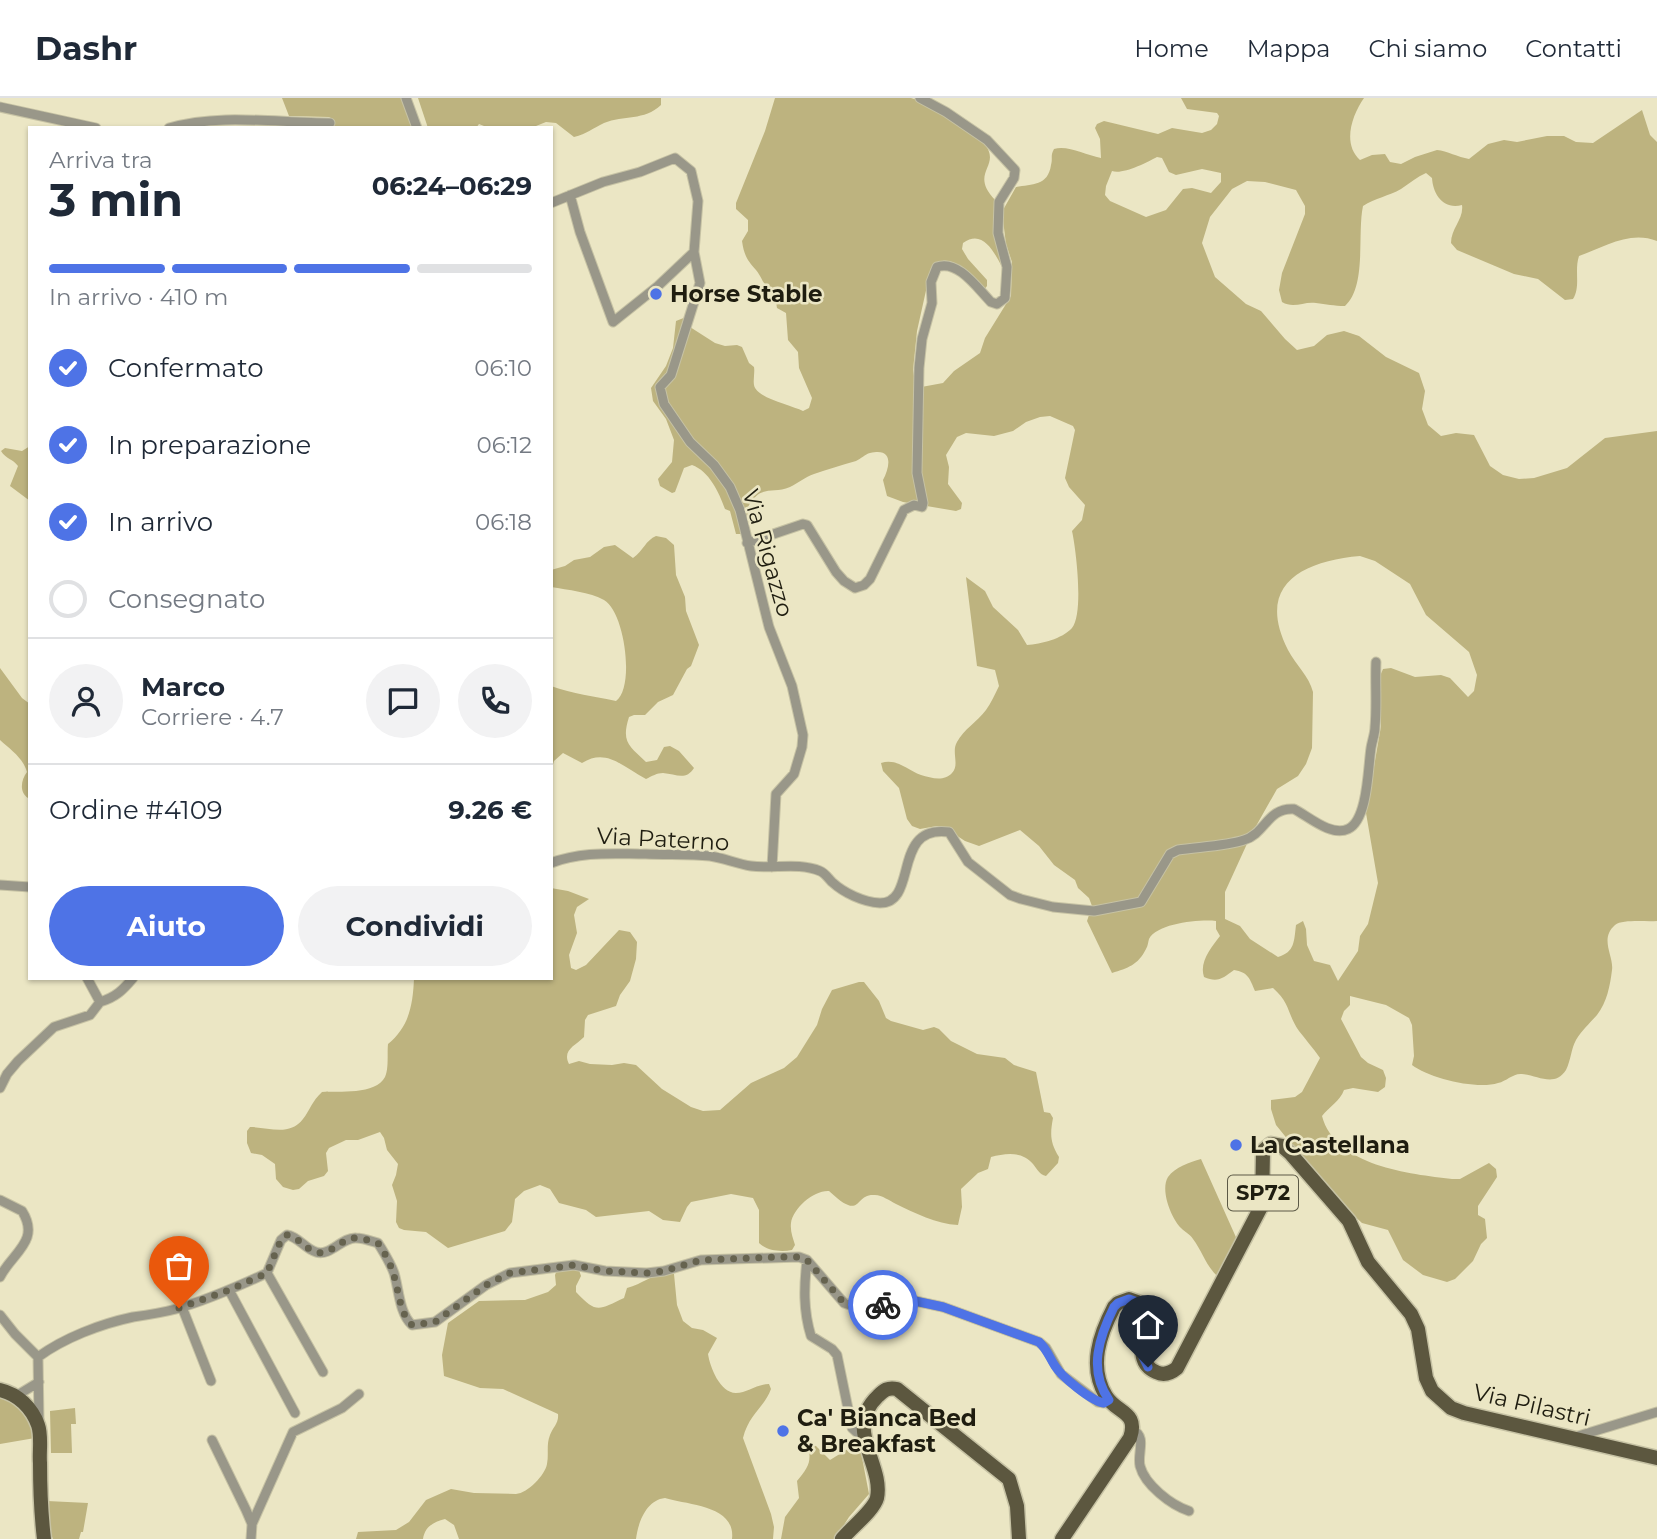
<!DOCTYPE html>
<html lang="it">
<head>
<meta charset="utf-8">
<style>
  :root { --surface:#fff; --page:#f2f2f3; --text:#1f2937; --muted:#747a83; --line:#e0e1e3; --accent:#4e73e6 }
  body { margin:0; font-family:Montserrat,sans-serif; background:var(--page); color:var(--text); height:100vh; display:flex; flex-direction:column; font-size:26px; white-space:nowrap }
  * { box-sizing:border-box; margin:0 }
  p { font-size:23px; color:var(--muted) }
  .icon { flex:none; width:38px; height:38px; fill:none; stroke:currentColor; stroke-width:2; stroke-linecap:round; stroke-linejoin:round }
  .map { position:relative; flex:1; overflow:hidden }
  .details { position:absolute; left:28px; top:28px; width:525px; height:854px; display:flex; flex-direction:column; background:var(--surface); border-radius:0px; box-shadow:0 2px 5px #0004 }
  .details>* { flex:none }
  .pin { position:absolute; display:grid; place-items:center; width:60px; height:60px; color:#fff; margin:-72px -30px; border-radius:50% 50% 50% 0; rotate:-45deg; box-shadow:0 0 7px #0007 }
  .pin .icon { rotate:45deg }
  .courier { position:absolute; display:grid; place-items:center; width:70px; height:70px; margin:-35px; border:5px solid #4e73e6; border-radius:50%; background:#fff; color:#222; box-shadow:0 2px 9px #0007 }
  .head em { font-style:normal; font-weight:700 }
  .head div { display:flex; flex-direction:column-reverse }
  .head { display:flex; align-items:center; justify-content:space-between; height:119px; padding:0 21px }
  h1 { font-size:46px; font-weight:700; line-height:52px }
  .bar { display:grid; grid-template-columns:repeat(4,1fr); gap:10px 7px; align-content:center; height:84px; padding:0 21px }
  .bar i { height:9px; border-radius:5px; background:var(--line) }
  .bar .current { background:var(--accent) }
  .bar p { grid-column:span 4 }
  .line { display:flex; align-items:center; gap:18px; padding:0 21px; border-top:2px solid var(--line) }
  .line div { flex:1 }
  .round { display:grid; place-items:center; flex:none; width:74px; height:74px; border-radius:37px; background:var(--page) }
  ol { padding:0 21px; list-style:none }
  li { display:flex; align-items:center; gap:21px; height:77px }
  li p { margin-inline-start:auto }
  li .icon { padding:7px; border-radius:50%; background:var(--accent); color:#fff; stroke-width:4 }
  li:last-child { color:var(--muted) }
  li i { width:38px; height:38px; border:4px solid var(--line); border-radius:50% }
  .button { display:flex; gap:14px; margin-top:auto; padding:14px 21px }
  .button a { flex:1; height:80px; border-radius:42px; background:var(--accent); color:#fff; font-size:28px; font-weight:700; line-height:80px; text-align:center }
  .button a+a { background:var(--page); color:var(--text) }
  header { display:flex; align-items:center; gap:42px; box-sizing:border-box; height:98px; padding:0 35px; background:var(--surface); border-bottom:2px solid var(--line) }
  header strong { font-size:33px }
  nav { display:flex; gap:38px; margin-inline-start:auto; font-size:24px }
  .map>svg:first-child { display:block }
  .green { fill:#bdb37f; fill-rule:evenodd }
  .lines { fill:none; stroke-linecap:round; stroke-linejoin:round }
  .street-casing { stroke:#c6c2a4; stroke-width:11 }
  .primary-casing { stroke:#c6c2a4; stroke-width:17 }
  .street { stroke:#999789; stroke-width:9 }
  .primary { stroke:#5c573f; stroke-width:14 }
  .done { stroke:#66634f; stroke-width:7; stroke-dasharray:0 12.6 }
  .route { stroke:#4e73e6; stroke-width:9 }
  .poi-dot { fill:#4e73e6; stroke:#ebe6c4; stroke-width:2.5 }
  .labels { text-anchor:middle; stroke-width:5; stroke-linejoin:round; paint-order:stroke }
  .shield { fill:#ebe6c4; stroke:#5c5946; stroke-width:2 }
  .shield-label { font-size:21px; font-weight:bold; fill:#1f1d10 }
  .poi-label { font-size:23px; font-weight:bold; fill:#1f1d10; stroke:#ebe6c4; text-anchor:start }
  .street-label { font-size:23px; fill:#1f1d10; stroke:#ebe6c4 }
</style>
</head>
<body>
<header>
<strong>Dashr</strong>
<nav><a>Home</a><a>Mappa</a><a>Chi siamo</a><a>Contatti</a></nav>
</header>
<div class="map">
<svg width="1657" height="1441" viewBox="0 0 1657 1441">
  <rect width="100%" height="100%" fill="#ebe6c4"/>
  <path class="green" d="M282,0h119l11,30h-79l1,-8 -5,-3 -40,-1z
    M418,0h243v7c-17,16 -37,10 -57,18 -11,5 -17,11 -30,14l-18,-14 -10,-1 -15,6h-42l-10,-4 -3,4h-48z
    M775,0c33,0 65,0 98,0 12,0 26,0 38,0 15,3 64,34 73,45 19,24 -16,28 11,57l-1,19 7,46c-8,-15 -19,-36 -38,-22l-1,6 6,10 19,21v6l-4,5c-13,-14 -32,-44 -52,-23l-14,63 -4,39 3,18 27,-5 11,-12 26,-18 5,-15 26,-42 1,-34 -6,-18 -3,-24v-10l13,-23c16,-3 32,-1 35,-22 2,-7 -1,-9 3,-16 14,-4 31,6 47,9l-1,-19 -5,-11 2,-4 7,-3 54,13 14,-6 30,5 9,-3 6,-6 2,-8 -2,-3 -30,-4 -6,-11h183c-12,17 -22,46 -4,62l12,-5 13,-1 5,8 11,2 14,-7 22,-7c10,1 21,7 32,9l19,-15 16,-4 13,2 30,-6h17l12,6 17,1 49,-33 8,25 7,7v99c-27,-11 -53,6 -78,15 -5,15 2,30 -6,43l-8,1 -27,-21 -24,-5 -57,-24 -6,-7c0,-15 13,-24 11,-38 -19,5 -29,-11 -30,-27l-6,-5c-9,4 -16,10 -25,16 -12,7 -26,9 -38,17 -6,28 4,80 -18,100 -11,0 -19,-2 -29,-3 -12,-2 -22,6 -34,-1l-3,-12 3,-17 23,-59v-8l-9,-16 -31,-8 -18,-1 -15,8 -22,28 -8,26 13,34 31,27 15,7 24,28 12,11 17,-4 13,-11 17,-4 15,5 27,21 33,16 6,18 -3,18 6,16 13,11 15,-3 18,2 16,31 13,9 16,4 15,-1 33,-10 38,-30 52,-7v490c-11,1 -34,-2 -42,4 -16,14 -1,31 -3,45 -2,16 -5,32 -15,45 -7,8 -15,15 -21,25 -5,9 -5,20 -10,30 -12,18 -28,5 -44,4 -9,-1 -15,7 -24,9 -21,7 -69,-5 -86,-18l2,-9 -2,-31 -3,-7 -23,-13 -36,-9v9l-6,6 -3,8 20,38 7,6 15,7 3,8 -1,9 -7,5 -25,-4 -9,2c-4,11 -15,17 -22,26 13,50 88,58 130,63h8l29,-16 7,6 1,8 -19,29v9l7,4 2,19 -6,6 -8,17 -18,18 -8,3 -24,-7 -20,-15 -15,-30 -26,-7 -25,-23 -61,-75 -5,-16v-9l24,-3 7,-5 18,-34c-7,-10 -14,-18 -21,-27 -12,-17 -8,-27 -26,-43l-18,3c-5,-12 -7,-19 -21,-21 -11,8 -16,13 -30,7 -5,-15 7,-29 16,-41l-4,-7v-8c-15,-2 -59,2 -67,18 -1,3 -1,7 -3,10 -8,16 -18,19 -34,24l-25,-52 5,-15 -3,-8 -11,-10 -3,-8 -21,-15 -15,-19 -19,-16 -41,16 -14,-5 -20,-13 -8,-2 -17,3 -8,-3 -5,-7 -8,-31 -16,-17 -2,-8c16,-5 26,7 40,12 10,3 23,7 31,-2 8,-8 -1,-21 5,-31 7,-13 20,-20 29,-32 5,-7 9,-16 13,-24l-4,-16 -18,-4 -11,-89 19,14 8,16 25,23 9,15c14,-1 35,-6 45,-17 12,-15 4,-79 0,-97l10,-11 3,-15 -16,-18 -4,-9 10,-48 -2,-4 -23,-10 -10,1 -14,5 -13,9 -19,5 -28,-3 -9,4 -11,18 3,12 -1,17 14,19 -1,6 -5,2 -53,-9 -16,-6 -4,-16c7,-13 11,-33 -13,-27 -5,1 -9,6 -14,8 -14,4 -28,8 -42,13 -9,3 -16,9 -24,13 -18,8 -29,-4 -42,20l2,18 -7,9h-7l-6,-23 -5,-2c-6,-17 -16,-38 -33,-44l-8,3 -9,24 -3,1 -12,-7 -2,-7 14,-17 2,-22 -8,-21 -13,-18 -2,-13 15,-22 7,-18 3,-27 10,-4 4,10 25,16 10,3 12,-1 5,2 7,16 5,4c1,6 -1,12 0,18 2,13 37,20 49,26l6,-3 3,-10 -13,-30 -1,-16 -10,-12 -2,-27 -9,-5 -3,-17c-13,-7 -10,-11 -18,-21 -9,-10 -12,-15 -14,-29l6,-10v-11l-12,-11v-6l29,-72zM1157,59l5,1 7,14 7,3 26,-6 19,4v9l-10,11 -19,-5 -9,1 -17,21 -20,7 -36,-16 -5,-6 1,-9 6,-15c10,4 34,-8 45,-14zM1360,458l15,5 35,23 16,31 43,37 8,23 -3,16 -6,6 -18,-19 -9,-3 -26,2 -24,-9 -8,1 -3,7 1,50 -15,87 12,70 -10,41 -8,12 -2,15 -20,30 -8,-16 -16,-4 -7,-16 -1,-16 -3,-8 -7,4c-2,16 -1,27 -18,32l-28,-18 -10,-13 -15,-7v-27l26,-57 26,-46 21,-13 8,-12 6,-16 1,-56c-4,-16 -17,-27 -25,-42 -33,-65 14,-89 72,-94z
    M30,348v55l-20,-15 8,-20c-5,-7 -12,-7 -17,-15l4,-3 17,3z
    M656,438l10,2 8,7 2,30 9,22 1,14 13,34 -8,21 -4,3 -14,26 -15,7 -13,13h-11l-5,2c-8,25 0,29 17,45l11,-2 7,-13 6,-1 9,5 15,17c-8,13 -18,6 -31,5 -6,0 -11,3 -17,6 -22,-11 -39,-32 -64,-16l-19,-10 -9,8 -3,11v-86c22,8 43,10 65,15 19,-13 9,-89 -12,-101 -14,-8 -36,-10 -53,-13v-17l14,-4 9,-6 16,-3 14,-10 11,-2 18,13c10,-7 13,-18 23,-22z
    M0,570l22,30 8,6 -2,94c-9,-6 -7,-18 -1,-26 -4,-14 -16,-22 -27,-32z
    M551,790l17,3 21,8 -12,8 -3,8 3,18 -8,22 2,13 5,2 10,-5 33,-35 11,2 7,10 -1,17 -6,22 -10,14 -4,11 -28,9 -3,5 -1,17c-9,9 -22,13 -15,27l10,-3 11,3 22,1 12,-2 12,2 26,24 29,18 12,4 17,-1 31,-27 33,-15 13,-11 20,-32 5,-16 10,-19 27,-8h5l15,19 7,17 5,3 32,9 11,-3 5,2 12,12 26,13 28,4 9,7 22,7 8,40 6,1 3,5c-3,16 -3,25 6,39l-1,6 -12,13c-7,-2 -8,-6 -13,-12 -11,-13 -27,-11 -42,-7l-3,12 -10,4 -17,16 1,18 -4,18c-22,-1 -43,-12 -62,-21 -6,-3 -14,-9 -21,-9 -22,-2 -12,28 -46,-4 -15,-1 -36,17 -38,32 -1,8 2,15 4,22l-3,5c-11,2 -25,1 -33,-7v-33l-6,-12 -22,-4 -40,8 -4,5 -7,15 -17,-2 -14,-9 -53,6 -10,-7 -27,-7 -9,-14 -10,-4 -16,6 -9,8 -3,23 -7,9 -57,17 -22,-16 -22,-2 -5,-2 -3,-6 1,-21 -5,-16 4,-10 2,-11 -11,-14 -3,-12 -4,-6 -22,8h-12l-17,8 -3,5 2,18 -4,5 -16,5 -9,8 -6,1 -10,-3 -7,-8 -1,-15 -13,-9 -11,-2 -4,-10v-12l3,-4c19,0 39,10 53,-8 7,-9 9,-18 19,-27 16,-1 54,3 63,-15 4,-8 2,-24 3,-33 21,-17 25,-39 26,-66h137z
    M1201,1061l38,85 -18,35c-15,-11 -18,-27 -28,-40 -3,-5 -8,-7 -12,-11 -10,-10 -21,-38 -13,-51 7,-10 22,-15 33,-18z
    M568,1170l11,2 2,6 -5,10v6c21,22 22,18 48,6l3,-10c17,-4 27,-17 47,-14l3,31 6,16 9,7 11,2 14,8 -9,16c2,13 12,39 28,39 11,0 21,-9 33,-9l2,5c-7,19 -22,25 -28,49l28,76 3,13 -1,12h-41c4,-34 -45,-34 -67,-41 -19,2 -27,25 -29,41h-177l-5,-14 -9,-6c-11,3 -20,7 -22,20h-67l2,-7 38,-2 13,-8 17,-22 25,-11 23,4 42,1c12,-1 29,-19 31,-30 2,-10 -1,-19 3,-29 3,-8 9,-12 8,-21l-55,-25 -23,-1 -36,-12 -2,-21 6,-32 31,-22 46,-1 23,-8 8,-7 -1,-10 2,-5z
    M0,1297c20,8 29,23 35,43l-35,6z
    M75,1310l1,16h-5l1,29h-21l-1,-42z
    M859,1344l10,52 -20,23 -14,22h-54l4,-22 14,-19 -2,-17c11,-14 15,-18 11,-36l8,1 14,14z
    M47,1403l41,2 -5,29h-2l-2,7h-26l-4,-9z"/>
  <g class="lines">
    <defs>
      <path id="street" d="M406,0l11,30
        M0,9l96,21
        M169,30c52,-15 107,-5 161,-5
        M570,97l10,37 33,90 45,-36 36,-34
        M551,105l52,-21 37,-10 35,-14 16,13 7,30 -4,51 6,31 -29,92 -11,12 4,17 26,38 24,23 16,22 10,23 29,117 23,59 11,49 -1,12 -8,27 -18,20 -4,73
        M747,445l56,-19 4,1 29,47 8,9 11,7 9,-3 6,-6 34,-69 10,-5 8,2 1,-4 -6,-30 2,-105 3,-29 10,-36 -1,-21 6,-15c21,-8 41,22 54,35l6,2 8,-6 2,-31 -9,-34 1,-31 15,-24 1,-8 -28,-30 -41,-28 -26,-14
        M551,765c31,-12 62,-9 95,-9 21,1 43,0 64,2 14,2 27,8 41,10 22,3 48,-4 69,5 5,2 8,7 12,11 12,11 31,20 48,21 39,0 11,-79 69,-71l19,30 42,33 11,4 32,8 41,4 47,-9 29,-48 8,-4c19,-3 49,-4 66,-10 21,-6 24,-33 50,-31 14,7 37,28 54,20 20,-9 20,-62 23,-81 1,-7 4,-14 4,-21 2,-21 0,-44 1,-65
        M0,787l30,2
        M87,880l13,24c16,-5 23,-12 33,-24
        M0,990l7,-14 11,-13 36,-34 36,-12 10,-13
        M0,1102l22,11c19,30 -10,42 -22,66
        M807,1162c-3,26 -4,50 4,76l21,13 5,6 15,73 13,12
        M267,1175l56,99
        M229,1192l66,123
        M182,1209l29,74
        M0,1217l15,19 23,23 1,64
        M38,1259c26,-19 62,-33 95,-40 14,-2 28,-4 43,-8 31,-9 61,-22 91,-36l14,-33 6,-5c12,2 18,14 29,17 14,5 26,-15 40,-14 7,0 15,3 22,5 6,10 12,19 16,30 5,16 5,40 18,52l23,-3 51,-37 24,-12 64,-8 31,6 42,2 17,-2 37,-11 98,-3 8,3 37,43 9,3 62,-5 28,6 96,35 7,6 15,26 37,28 6,1 5,-3
        M16,1298l23,-14
        M1133,1332c14,7 4,23 7,36 5,19 31,39 49,45
        M1575,1339l82,-25
        M212,1342l34,70 6,14 -1,15
        M252,1426l41,-92 49,-24 17,-14"/>
      <path id="primary" d="M0,1292c18,4 32,18 38,35 4,11 1,27 2,38 0,26 1,51 4,76
        M842,1441c9,-11 32,-29 35,-41 7,-34 -34,-69 1,-102 6,-6 10,-9 19,-7l112,90 8,27 2,33
        M1062,1441l68,-101c9,-27 -13,-24 -24,-42 -18,-30 -6,-62 8,-89l4,-4 11,-4 11,4c15,19 -13,57 16,69 8,4 15,1 21,-4l85,-163 1,-54 8,-7 11,2 8,7 59,68 19,41 43,52 7,15 8,49 6,13 19,17 13,5 193,45"/>
    </defs>
    <use href="#street" class="street-casing"/>
    <use href="#primary" class="primary-casing"/>
    <use href="#street" class="street"/>
    <use href="#primary" class="primary"/>
  </g>
  <g class="lines">
    <path class="done" d="M179,1210l50,-18 38,-17 14,-33 6,-5c12,2 18,14 29,17 14,5 26,-15 40,-14 7,0 15,3 22,5 6,9 12,19 15,30 6,16 6,40 19,52l23,-3 51,-37 24,-12 65,-8 30,6 42,2 17,-2 37,-11 77,-3h21l8,3 37,43 9,3 30,-1"/>
    <path class="route" d="M883,1207l32,-4 28,6 96,35c8,7 10,15 16,24 7,11 36,35 49,37l5,-3c-21,-30 -10,-63 5,-93l4,-4 11,-4 11,4 4,5 -1,49 5,10"/>
  </g>
  <g class="poi-dot">
    <circle cx="656" cy="196" r="7"/>
    <circle cx="1236" cy="1047" r="7"/>
    <circle cx="783" cy="1333" r="7"/>
  </g>
  <g class="labels">
    <rect class="shield" x="1228" y="1077.5" width="70" height="35" rx="5"/>
    <g class="shield-label">
      <text x="1263" y="1102">SP72</text>
    </g>
    <g class="poi-label">
      <text x="670" y="204">Horse Stable</text>
      <text x="1250" y="1055">La Castellana</text>
      <text x="797" y="1328">Ca' Bianca Bed<tspan x="797" dy="26">&amp; Breakfast</tspan></text>
    </g>
    <g class="street-label">
      <text transform="translate(768 455) rotate(74)" y="8">Via Rigazzo</text>
      <text transform="translate(663 741) rotate(3)" y="8">Via Paterno</text>
      <text transform="translate(1532 1307) rotate(13)" y="8">Via Pilastri</text>
    </g>
  </g>
</svg>
<div class="pin" style="left:179px;top:1210px;background:#ea580c"><svg class="icon" aria-label="bag" viewBox="0 0 24 24"><path d="M5 8h14l-1 12H6zM9 8a3 3 0 0 1 6 0"/></svg></div>
<div class="pin" style="left:1148px;top:1269px;background:#1f2937"><svg class="icon" aria-label="home" viewBox="0 0 24 24"><path d="M3 11l9-7 9 7M6 9v11h12V9"/></svg></div>
<div class="courier" style="left:883px;top:1207px"><svg class="icon" aria-label="bike" viewBox="0 0 24 24"><circle cx="6" cy="16" r="4"/><circle cx="18" cy="16" r="4"/><path d="M6 16l4-8h5l3 8M10 8l3 8H6M13 5h3"/></svg></div>
<section class="details">
<div class="head"><div><h1>3 min</h1><p>Arriva tra</p></div><em>06:24–06:29</em></div>
<div class="bar"><i class="current"></i><i class="current"></i><i class="current"></i><i></i><p>In arrivo · 410 m</p></div>
<ol>
<li><svg class="icon" aria-label="check" viewBox="0 0 24 24"><path d="M5 12l5 5 9-10"/></svg>Confermato<p>06:10</p></li>
<li><svg class="icon" aria-label="check" viewBox="0 0 24 24"><path d="M5 12l5 5 9-10"/></svg>In preparazione<p>06:12</p></li>
<li><svg class="icon" aria-label="check" viewBox="0 0 24 24"><path d="M5 12l5 5 9-10"/></svg>In arrivo<p>06:18</p></li>
<li><i></i>Consegnato</li>
</ol>
<div class="line" style="height:126px"><a class="round"><svg class="icon" aria-label="person" viewBox="0 0 24 24"><circle cx="12" cy="8" r="4"/><path d="M4 21q1-7 8-7t8 7"/></svg></a><div><b>Marco</b><p>Corriere · 4.7</p></div><a class="round"><svg class="icon" aria-label="chat" viewBox="0 0 24 24"><path d="M4 5h16v11H9l-5 4z"/></svg></a><a class="round"><svg class="icon" aria-label="phone" viewBox="0 0 24 24"><path d="M5 4h4l2 5-3 2q2 4 5 5l2-3 5 2v4C11 20 4 13 5 4z"/></svg></a></div>
<div class="line" style="height:91px"><div>Ordine #4109</div><b>9.26 €</b></div>
<div class="button"><a>Aiuto</a><a>Condividi</a></div>
</section>
</div>
</body>
</html>
